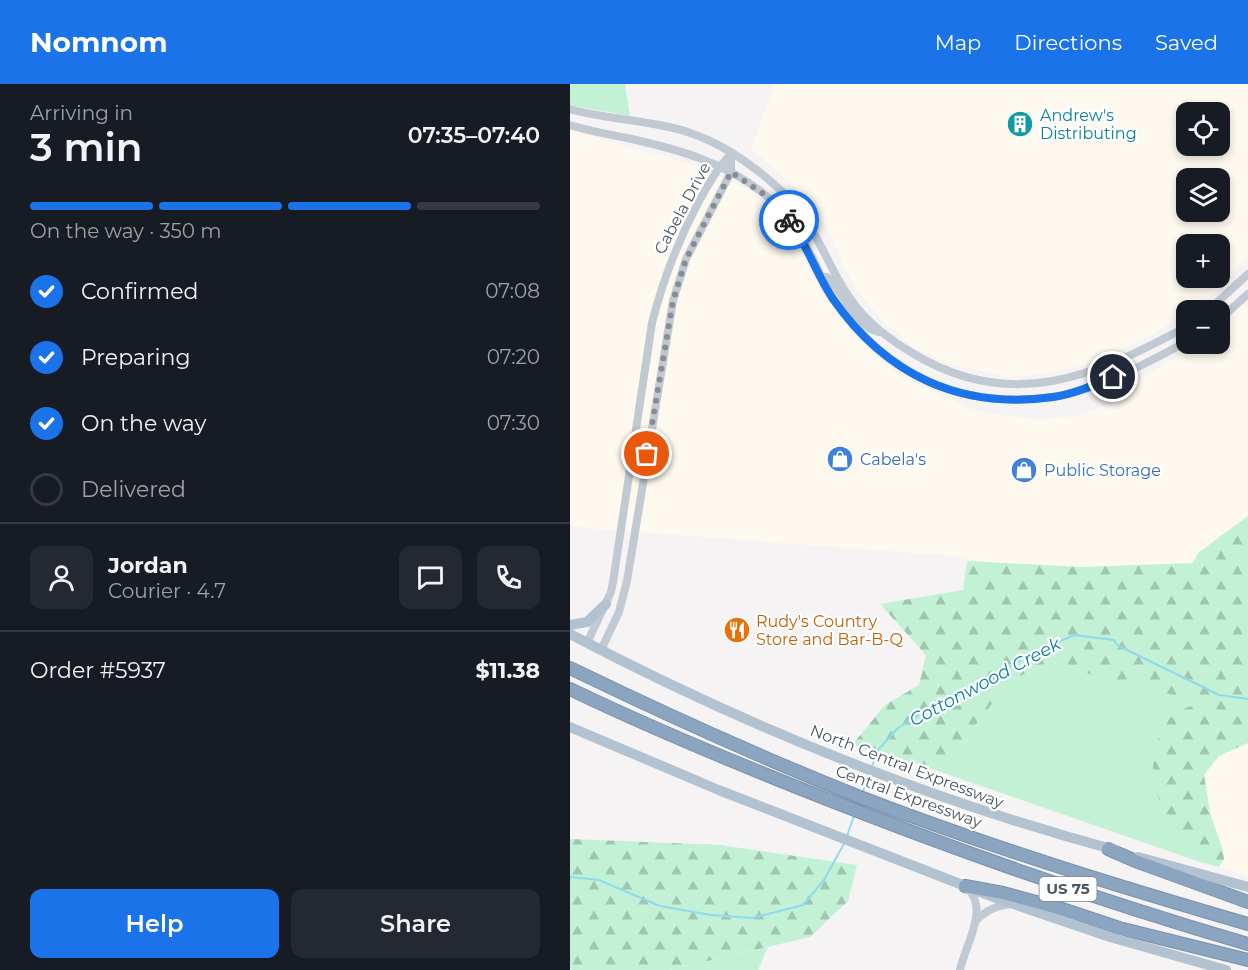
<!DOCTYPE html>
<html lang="en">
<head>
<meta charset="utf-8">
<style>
  :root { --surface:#171b24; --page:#242831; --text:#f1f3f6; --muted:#9ea1a6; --line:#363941; --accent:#1a73e8 }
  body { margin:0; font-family:Montserrat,sans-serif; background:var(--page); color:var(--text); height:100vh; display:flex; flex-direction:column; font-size:22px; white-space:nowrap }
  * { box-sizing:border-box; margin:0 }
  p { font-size:20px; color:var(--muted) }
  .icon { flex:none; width:33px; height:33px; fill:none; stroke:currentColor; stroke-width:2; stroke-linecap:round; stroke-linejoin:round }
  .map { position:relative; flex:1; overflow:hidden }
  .details { display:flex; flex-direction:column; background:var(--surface); width:570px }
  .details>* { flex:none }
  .controls { position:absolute; left:606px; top:18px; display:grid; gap:12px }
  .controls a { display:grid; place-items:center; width:54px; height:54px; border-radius:12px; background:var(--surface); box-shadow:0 3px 9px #0003; font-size:30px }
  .pin { position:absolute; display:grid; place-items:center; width:51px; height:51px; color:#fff; margin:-26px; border:3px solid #fff; border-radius:50%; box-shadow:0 2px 6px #0007 }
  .courier { position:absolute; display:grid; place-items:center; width:60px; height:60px; margin:-30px; border:4px solid #1a73e8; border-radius:50%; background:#fff; color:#222; box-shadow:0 2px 8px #0007 }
  .head em { font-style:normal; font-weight:600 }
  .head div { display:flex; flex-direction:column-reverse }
  .head { display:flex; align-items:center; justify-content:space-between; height:102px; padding:0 30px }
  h1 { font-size:39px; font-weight:600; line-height:45px }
  .bar { display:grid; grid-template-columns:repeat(4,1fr); gap:9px 6px; align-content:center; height:72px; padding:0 30px }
  .bar i { height:8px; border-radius:4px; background:var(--line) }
  .bar .on { background:var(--accent) }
  .bar p { grid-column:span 4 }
  .line { display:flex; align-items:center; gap:15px; padding:0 30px; border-top:2px solid var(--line) }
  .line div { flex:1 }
  .round { display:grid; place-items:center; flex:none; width:63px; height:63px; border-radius:12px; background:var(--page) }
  ol { padding:0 30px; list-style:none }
  li { display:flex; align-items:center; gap:18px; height:66px }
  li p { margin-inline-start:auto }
  li .icon { padding:6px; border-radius:50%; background:var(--accent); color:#fff; stroke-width:4 }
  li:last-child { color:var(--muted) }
  li i { width:33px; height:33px; border:3px solid var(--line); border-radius:50% }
  .primary-button { display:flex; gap:12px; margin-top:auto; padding:12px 30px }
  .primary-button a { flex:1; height:69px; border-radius:12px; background:var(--accent); color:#fff; font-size:24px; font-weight:600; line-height:69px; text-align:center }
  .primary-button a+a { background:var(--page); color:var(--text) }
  header { display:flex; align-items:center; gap:36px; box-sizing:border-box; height:84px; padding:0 30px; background:var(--accent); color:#fff }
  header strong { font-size:28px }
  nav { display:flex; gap:33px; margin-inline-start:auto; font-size:21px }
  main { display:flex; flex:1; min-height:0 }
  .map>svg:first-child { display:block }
  .commercial { fill:#fdf9ef; fill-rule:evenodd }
  .grass { fill:#c3f1d5 }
  .forest { fill:url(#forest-firs) }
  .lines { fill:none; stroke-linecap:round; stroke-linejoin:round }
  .stream { stroke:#90daee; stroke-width:2 }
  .highway-casing { stroke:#7690ad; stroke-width:14 }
  .minor { stroke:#c1cad2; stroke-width:8 }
  .major { stroke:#b3c2d1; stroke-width:10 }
  .highway { stroke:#8ba5c1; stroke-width:12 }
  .done { stroke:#868d94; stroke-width:6; stroke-dasharray:0 10.8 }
  .route { stroke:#1a73e8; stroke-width:8 }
  .labels { text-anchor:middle; stroke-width:4.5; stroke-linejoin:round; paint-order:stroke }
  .shield { fill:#fff; stroke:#808990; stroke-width:1.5 }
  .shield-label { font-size:15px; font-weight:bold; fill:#4a5661 }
  .culture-label { font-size:16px; fill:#0d838f; stroke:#fff; text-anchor:start }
  .street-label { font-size:16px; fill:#4a5661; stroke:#fff }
  .shop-label { font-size:16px; fill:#366cbe; stroke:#fff; text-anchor:start }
  .food-label { font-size:16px; fill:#c56008; stroke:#fff; text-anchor:start }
  .water-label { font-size:18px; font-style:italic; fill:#0c7c9b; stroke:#fff }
</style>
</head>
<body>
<header>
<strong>Nomnom</strong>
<nav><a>Map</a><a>Directions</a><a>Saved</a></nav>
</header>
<main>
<section class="details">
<div class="head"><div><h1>3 min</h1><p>Arriving in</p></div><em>07:35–07:40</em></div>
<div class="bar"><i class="on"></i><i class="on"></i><i class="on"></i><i></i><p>On the way · 350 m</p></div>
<ol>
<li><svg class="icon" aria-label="check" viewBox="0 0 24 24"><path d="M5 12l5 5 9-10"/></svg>Confirmed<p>07:08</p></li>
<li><svg class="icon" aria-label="check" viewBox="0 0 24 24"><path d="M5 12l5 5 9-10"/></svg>Preparing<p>07:20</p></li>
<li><svg class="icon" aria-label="check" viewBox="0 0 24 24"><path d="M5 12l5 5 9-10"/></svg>On the way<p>07:30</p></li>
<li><i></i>Delivered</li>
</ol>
<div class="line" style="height:108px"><a class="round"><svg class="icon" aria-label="person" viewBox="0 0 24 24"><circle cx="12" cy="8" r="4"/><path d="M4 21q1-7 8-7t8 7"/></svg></a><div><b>Jordan</b><p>Courier · 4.7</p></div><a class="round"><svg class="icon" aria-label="chat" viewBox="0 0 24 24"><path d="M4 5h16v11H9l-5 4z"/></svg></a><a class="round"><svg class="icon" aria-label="phone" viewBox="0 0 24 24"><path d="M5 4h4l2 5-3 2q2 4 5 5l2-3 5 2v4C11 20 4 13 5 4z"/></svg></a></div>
<div class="line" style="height:78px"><div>Order #5937</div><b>$11.38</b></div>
<div class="primary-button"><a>Help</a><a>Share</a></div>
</section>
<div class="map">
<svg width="678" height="886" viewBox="0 0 678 886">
  <defs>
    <pattern id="forest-firs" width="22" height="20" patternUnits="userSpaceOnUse" patternTransform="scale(1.5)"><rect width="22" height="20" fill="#c3f1d5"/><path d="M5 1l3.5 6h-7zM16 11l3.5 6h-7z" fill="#a0c6b0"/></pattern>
  </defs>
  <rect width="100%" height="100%" fill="#f5f3f3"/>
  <path class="commercial" d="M205,0h473v170l-30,38 -74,47 -63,27 -36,8 -39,3 -57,-13 -36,-17 -28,-24 -28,-32 -15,-28 -14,-33 -28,-38 -49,-44zM616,28h34v34h-34zM616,94h34v34h-34zM650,160v34h-34v-34z
    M0,45l60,19 35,8 31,10 49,21 39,38 43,74 29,37 30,29 27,17 57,26 15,5 57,7 34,-4 38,-14 24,-11 -4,-10 33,-18 28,-19h25v-19l28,-24v215l-30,21 -25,26 -111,4 -115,-6v-4l-382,-29 -15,-3z
    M678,659v133l-29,-9 5,-8 -2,-11 -12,-35 -6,-38 15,-19z"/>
  <path class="grass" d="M0,0h55l5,32 -60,-11z
    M475,578l158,40 -27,10 -7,112 28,37 -276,-96 14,-1 13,-4 61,-78z
    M198,863l-10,23h-89z"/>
  <path class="forest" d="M678,432v227l-29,13 -15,19 6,38 12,35 2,11 -5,8 -22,-6 -28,-37 -17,-42 2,-29 10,-29 12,-12 25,-10 -156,-39 -36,19 -61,78 -13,4 -14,1 -69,-20 33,-40 34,-20 7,-30 -46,-51 83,-14 4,-29 115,6 111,-4 5,-10z
    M0,755l150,6 137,20 -9,36 -38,36 -141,33h-95l-4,-1z"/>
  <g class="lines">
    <path class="stream" d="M302,682l6,-16 19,-21 32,-21 44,-20 56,-33 45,-20 40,5 3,5 102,50 29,4
      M292,710l7,-20
      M277,752l8,-23
      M0,795l1,-2 28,3 61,26 51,9 41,3 51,-13 21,-25 21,-38"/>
    <defs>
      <path id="highway" d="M0,584c95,46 192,90 290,129 127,49 257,89 388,127
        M0,605c83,40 168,75 254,109 139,55 280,104 424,146
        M538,765l30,13 110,40
        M395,802l38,7 59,16 57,19 129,32"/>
    </defs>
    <use href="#highway" class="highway-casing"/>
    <path class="minor" d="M0,25c31,9 63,10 94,17 32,6 64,22 90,42 19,14 37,30 51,51 18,26 28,57 47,82 16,23 38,39 62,53 98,59 181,22 272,-27
      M0,41c19,6 38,9 57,13 50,11 98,24 137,56 21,17 37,41 49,65 7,14 12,28 21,41 54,75 126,110 219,97 42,-6 96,-35 133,-55
      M252,193h5c19,17 24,48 52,55
      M639,226l39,-36
      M650,235l28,-25
      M17,559l24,-51 2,-10 39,-259c11,-44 25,-80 46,-120 10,-18 19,-35 33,-49
      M31,566l18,-38 8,-31 46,-280 13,-42 45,-87v-18
      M405,838c10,-12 22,-17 38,-18
      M390,886c5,-25 30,-61 7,-82"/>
    <path class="major" d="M0,541l17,-3 19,-18
      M0,550c173,91 356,165 545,216
      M0,643l151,64 275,107 114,39 116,33
      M568,773l110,30"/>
    <use href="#highway" class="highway"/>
  </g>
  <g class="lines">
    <path class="done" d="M77,370l26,-153 13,-42 45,-87 34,23 24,25"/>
    <path class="route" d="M219,136c18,24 27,54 44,79 53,76 127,111 220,98 21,-3 41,-12 60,-20"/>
  </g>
  <defs>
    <symbol id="building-disc" viewBox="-11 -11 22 22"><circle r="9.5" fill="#0f9aa8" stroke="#fff"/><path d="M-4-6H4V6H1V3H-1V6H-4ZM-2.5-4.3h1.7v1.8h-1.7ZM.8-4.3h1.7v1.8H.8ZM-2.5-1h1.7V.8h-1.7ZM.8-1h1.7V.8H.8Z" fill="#fff"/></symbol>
    <symbol id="shop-disc" viewBox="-11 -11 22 22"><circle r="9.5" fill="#3f7fe0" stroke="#fff"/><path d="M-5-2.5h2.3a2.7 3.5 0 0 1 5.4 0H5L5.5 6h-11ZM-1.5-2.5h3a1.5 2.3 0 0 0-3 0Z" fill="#fff"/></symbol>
    <symbol id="restaurant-disc" viewBox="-11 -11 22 22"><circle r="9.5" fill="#e8710a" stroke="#fff"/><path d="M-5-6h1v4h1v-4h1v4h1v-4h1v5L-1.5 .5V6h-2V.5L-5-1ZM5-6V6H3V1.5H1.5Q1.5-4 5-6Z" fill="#fff"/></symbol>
  </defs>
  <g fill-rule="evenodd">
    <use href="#building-disc" x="435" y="25" width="30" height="30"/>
    <use href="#shop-disc" x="255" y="360" width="30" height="30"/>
    <use href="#shop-disc" x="439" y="371" width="30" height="30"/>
    <use href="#restaurant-disc" x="152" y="531" width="30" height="30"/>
  </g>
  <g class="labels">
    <rect class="shield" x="469.5" y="793" width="57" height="24" rx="4.5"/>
    <g class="shield-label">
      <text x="498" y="810">US 75</text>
    </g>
    <g class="culture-label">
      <text x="470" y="37">Andrew's<tspan x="470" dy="18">Distributing</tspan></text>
    </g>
    <g class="street-label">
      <text transform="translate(112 124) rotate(-62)" y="6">Cabela Drive</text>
      <text transform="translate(337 682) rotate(21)" y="6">North Central Expressway</text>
      <text transform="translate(339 712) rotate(20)" y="6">Central Expressway</text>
    </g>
    <g class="shop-label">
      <text x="290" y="381">Cabela's</text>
      <text x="474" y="392">Public Storage</text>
    </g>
    <g class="food-label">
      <text x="186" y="543">Rudy's Country<tspan x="186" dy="18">Store and Bar-B-Q</tspan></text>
    </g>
    <g class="water-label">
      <text transform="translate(415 598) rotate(-28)" y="6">Cottonwood Creek</text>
    </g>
  </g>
</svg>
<div class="controls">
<a><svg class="icon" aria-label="locate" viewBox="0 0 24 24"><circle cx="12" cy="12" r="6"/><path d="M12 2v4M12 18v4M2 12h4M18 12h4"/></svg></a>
<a><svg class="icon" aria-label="layers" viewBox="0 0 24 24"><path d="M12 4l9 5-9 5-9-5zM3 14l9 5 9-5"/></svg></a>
<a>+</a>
<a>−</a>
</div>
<div class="pin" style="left:77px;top:370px;background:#ea580c"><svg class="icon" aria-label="bag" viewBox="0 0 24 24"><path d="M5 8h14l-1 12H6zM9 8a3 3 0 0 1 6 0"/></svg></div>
<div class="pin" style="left:543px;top:293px;background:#1f2937"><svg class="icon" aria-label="home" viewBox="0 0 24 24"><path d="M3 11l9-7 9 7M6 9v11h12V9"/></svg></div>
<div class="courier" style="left:219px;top:136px"><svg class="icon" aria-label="bike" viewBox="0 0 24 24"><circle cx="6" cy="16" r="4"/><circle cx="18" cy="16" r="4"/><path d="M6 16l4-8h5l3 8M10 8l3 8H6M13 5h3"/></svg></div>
</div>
</main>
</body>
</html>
